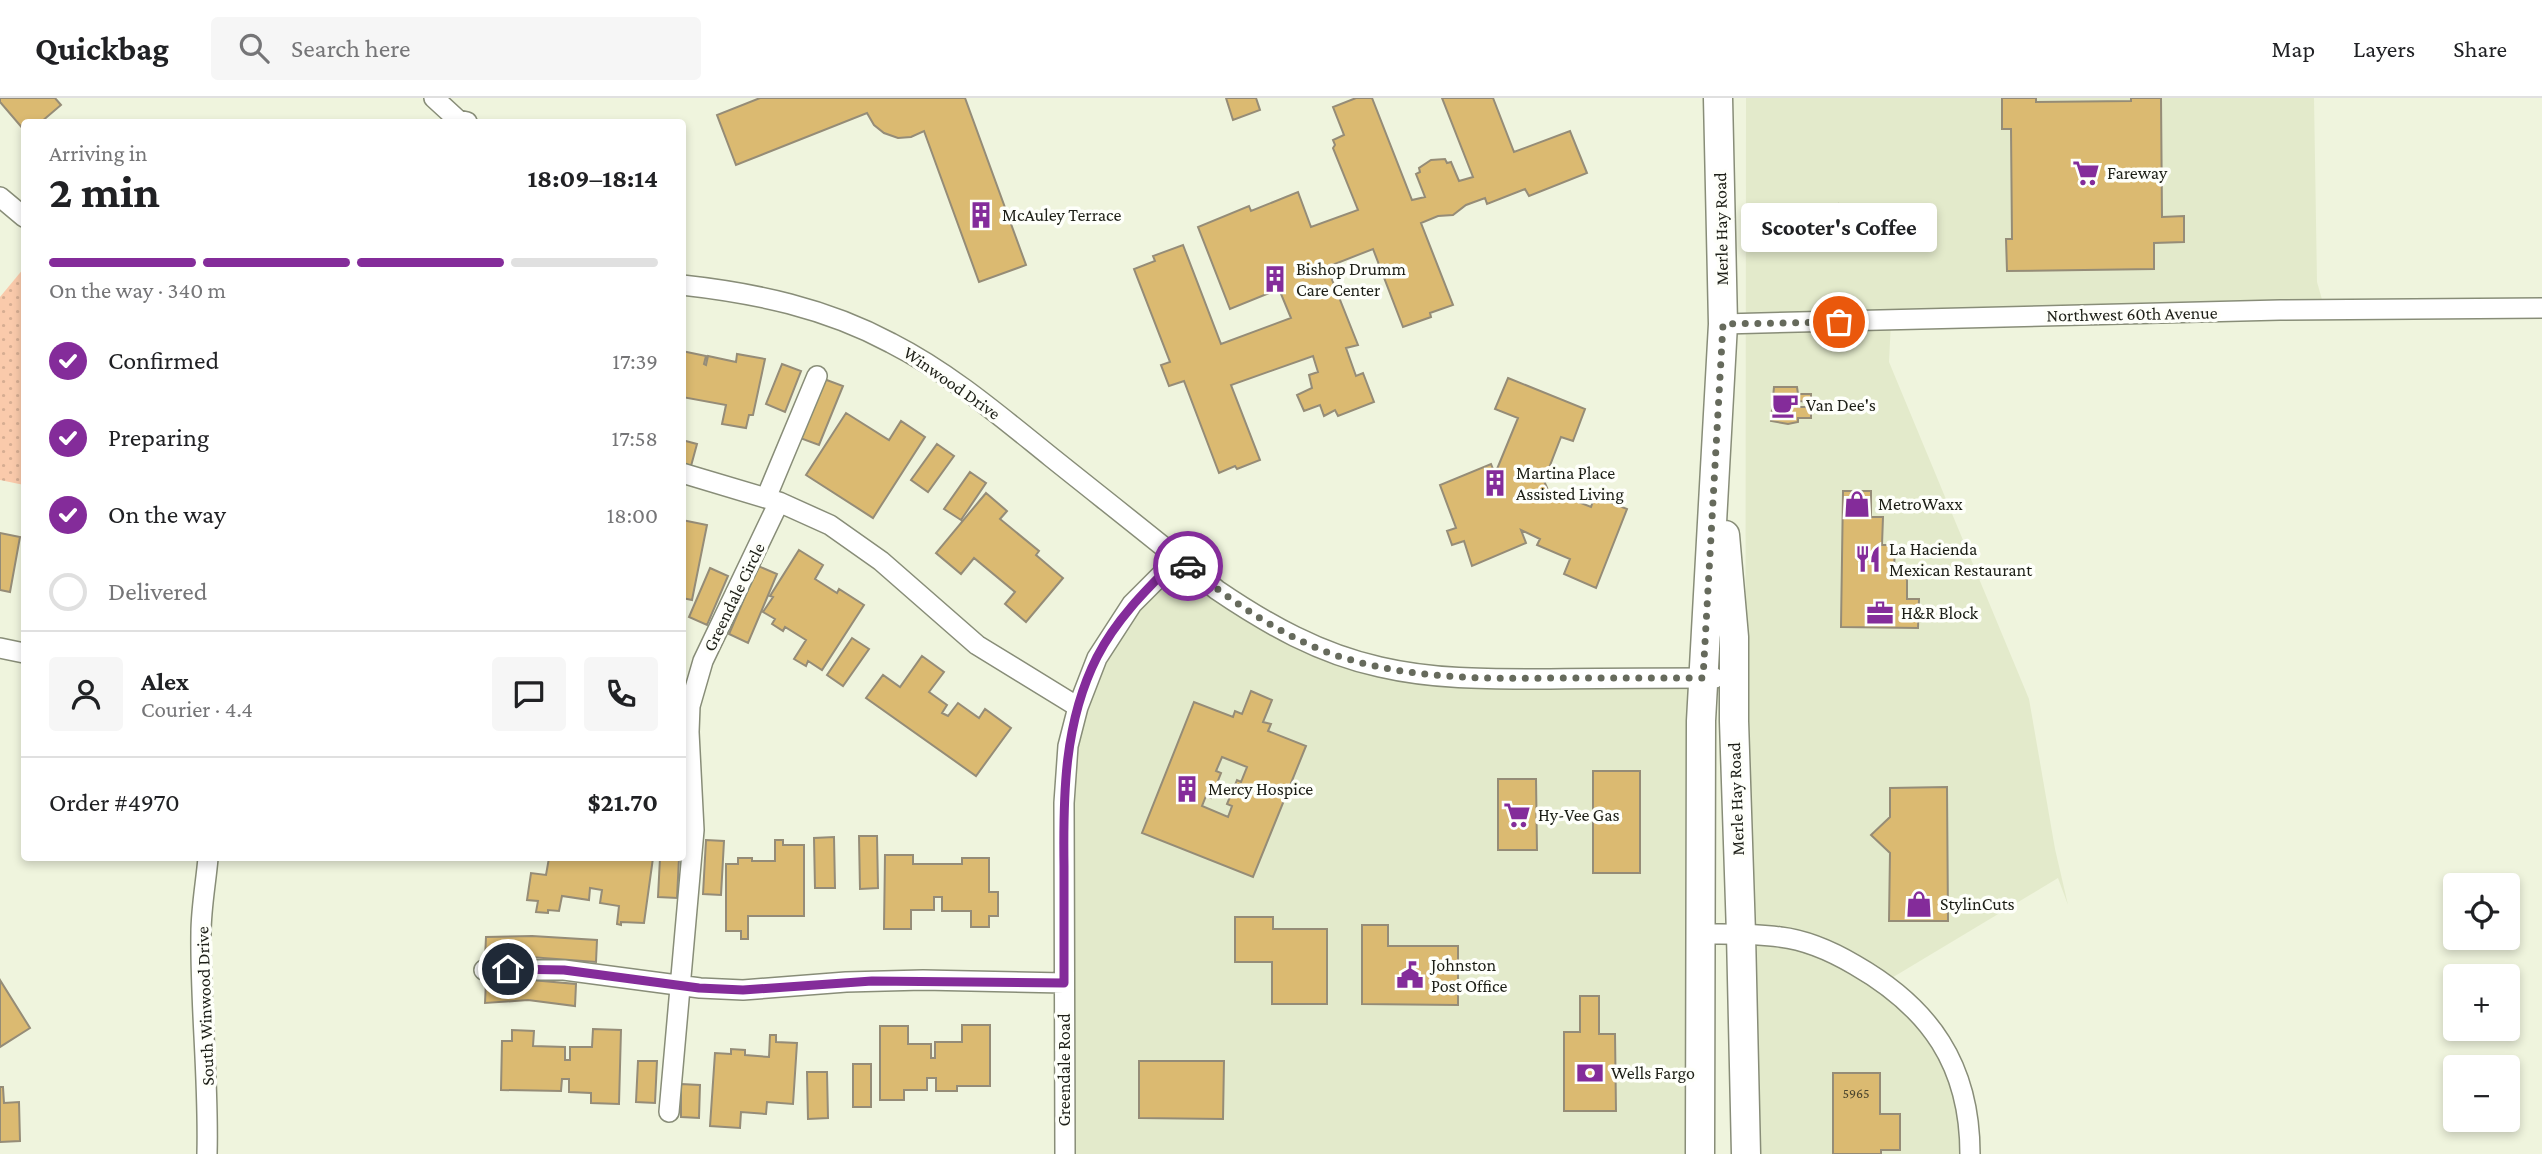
<!DOCTYPE html>
<html lang="en">
<head>
<meta charset="utf-8">
<style>
  :root { --surface:#fff; --page:#f6f6f6; --text:#202124; --muted:#757577; --line:#e0e0e0; --accent:#842c9a }
  body { margin:0; font-family:"Crimson Pro",serif; background:var(--page); color:var(--text); height:100vh; display:flex; flex-direction:column; font-size:26px; white-space:nowrap }
  * { box-sizing:border-box; margin:0 }
  p { font-size:23px; color:var(--muted) }
  .icon { flex:none; width:38px; height:38px; fill:none; stroke:currentColor; stroke-width:2; stroke-linecap:round; stroke-linejoin:round }
  .map { position:relative; flex:1; overflow:hidden }
  .details { position:absolute; left:21px; top:21px; width:665px; height:742px; display:flex; flex-direction:column; background:var(--surface); border-radius:7px; box-shadow:0 4px 10px #0003 }
  .details>* { flex:none }
  .controls { position:absolute; left:2443px; top:775px; display:grid; gap:14px }
  .controls a { display:grid; place-items:center; width:77px; height:77px; border-radius:7px; background:var(--surface); box-shadow:0 4px 10px #0003; font-size:35px }
  .pin { position:absolute; display:grid; place-items:center; width:60px; height:60px; color:#fff; margin:-30px; border:4px solid #fff; border-radius:50%; box-shadow:0 2px 7px #0007 }
  .courier { position:absolute; display:grid; place-items:center; width:70px; height:70px; margin:-35px; border:5px solid #842c9a; border-radius:50%; background:#fff; color:#222; box-shadow:0 2px 9px #0007 }
  .bubble { position:absolute; height:49px; border-radius:7px; background:var(--surface); box-shadow:0 4px 10px #0003; font-size:23px; font-weight:700; line-height:49px; text-align:center }
  .summary em { font-style:normal; font-weight:700 }
  .summary div { display:flex; flex-direction:column-reverse }
  .summary { display:flex; align-items:center; justify-content:space-between; height:119px; padding:0 28px }
  h1 { font-size:46px; font-weight:700; line-height:52px }
  .bar { display:grid; grid-template-columns:repeat(4,1fr); gap:10px 7px; align-content:center; height:84px; padding:0 28px }
  .bar i { height:9px; border-radius:5px; background:var(--line) }
  .bar .on { background:var(--accent) }
  .bar p { grid-column:span 4 }
  .line { display:flex; align-items:center; gap:18px; padding:0 28px; border-top:2px solid var(--line) }
  .line div { flex:1 }
  .round { display:grid; place-items:center; flex:none; width:74px; height:74px; border-radius:7px; background:var(--page) }
  ol { padding:0 28px; list-style:none }
  li { display:flex; align-items:center; gap:21px; height:77px }
  li p { margin-inline-start:auto }
  li .icon { padding:7px; border-radius:50%; background:var(--accent); color:#fff; stroke-width:4 }
  li:last-child { color:var(--muted) }
  li i { width:38px; height:38px; border:4px solid var(--line); border-radius:50% }
  header { display:flex; align-items:center; gap:42px; box-sizing:border-box; height:98px; padding:0 35px; background:var(--surface); border-bottom:2px solid var(--line) }
  header strong { font-size:33px }
  nav { display:flex; gap:38px; margin-inline-start:auto; font-size:24px }
  .search { width:490px; height:63px; background:var(--page); display:flex; align-items:center; gap:18px; box-sizing:border-box; padding:0 24px; border-radius:7px; color:var(--muted); font-size:26px }
  .map>svg:first-child { display:block }
  .built { fill:#e3eacb }
  .grass { fill:url(#grass-dots) }
  .building { fill:#dbba71; stroke:#958c77; stroke-width:2; fill-rule:evenodd }
  .lines { fill:none; stroke-linecap:round; stroke-linejoin:round }
  .street-casing { stroke:#888d78; stroke-width:22 }
  .secondary-casing { stroke:#888d78; stroke-width:31 }
  .street { stroke:#fff; stroke-width:19 }
  .secondary { stroke:#fff; stroke-width:28 }
  .done { stroke:#666a5c; stroke-width:7; stroke-dasharray:0 12.6 }
  .route { stroke:#842c9a; stroke-width:9 }
  .labels { text-anchor:middle; stroke-width:7; stroke-linejoin:round; paint-order:stroke }
  .number-label { font-size:14px; fill:#4c462e }
  .poi-label { font-size:18px; fill:#1d1f17; stroke:#fefffa; text-anchor:start }
  .street-label { font-size:18px; fill:#1d1f17; stroke:#fefffa }
</style>
</head>
<body>
<header>
<strong>Quickbag</strong>
<div class="search"><svg class="icon" aria-label="search" viewBox="0 0 24 24"><circle cx="10" cy="10" r="6"/><path d="M15 15l6 6"/></svg>Search here</div>
<nav><a>Map</a><a>Layers</a><a>Share</a></nav>
</header>
<div class="map">
<svg width="2542" height="1056" viewBox="0 0 2542 1056">
  <defs>
    <pattern id="grass-dots" width="8" height="8" patternUnits="userSpaceOnUse" patternTransform="scale(1.75)"><rect width="8" height="8" fill="#facaab"/><path d="M2 2h.1M6 6h.1" fill="none" stroke="#d6ad92" stroke-width="1.8" stroke-linecap="round"/></pattern>
  </defs>
  <rect width="100%" height="100%" fill="#eff4dd"/>
  <path class="built" d="M1746,0h568l3,184 8,28 -434,11 -2,41 140,337 26,150 13,56 -10,-27 -173,104 52,54 33,118h-225z
    M1178,460l39,32 162,77 324,11 -1,476h-637l-1,-351 33,-145z"/>
  <path class="grass" d="M24,170v217l-24,-5v-183z"/>
  <path class="building" d="M0,0h55l6,7 -20,17h-17v8l-24,-28z
    M760,0h205l61,167 -47,17 -55,-151 -13,6 -13,1 -14,-5 -10,-8 -7,-12 -131,52 -19,-50z
    M1226,0h30l4,12 -27,10z
    M1356,0h16l40,102 13,-3 -9,-23 4,-2 -1,-4 12,-8 14,-1 2,4 4,-1 8,19 14,-4 -31,-79h51l21,54 56,-21 17,42 -58,23 -4,-7 -38,15 -2,-6 -19,7 -13,10 -15,1 -17,7 32,82 -23,8 1,4 -28,10 -30,-78 -46,18 31,78 -12,3 10,28 7,-3 11,29 -36,14 -3,-6 -11,6 -4,-11 -16,6 -7,-16 15,-7 -3,-13 9,-3 -5,-16 -82,29 29,75 -23,9 -2,-3 -16,7 -35,-92 -15,5 -8,-21 9,-3 -36,-93 21,-8 -2,-5 30,-11 38,99 70,-26 -12,-29 -49,20 -32,-82 51,-21 2,5 47,-19 13,35 47,-17 -25,-62 2,-3 -2,-5 11,-5 -11,-28z
    M2002,0h34v4l95,-1v-3h30l1,119 22,-1v26l-30,1v26l-147,2 -1,-32h6l-1,-110h-9z
    M1838,106l13,27 -17,7 -12,-27z
    M682,253l24,5 -2,8 2,1 2,-9 28,6 1,-8 28,5 -12,56h-4l-3,13 -24,-4 4,-19 -44,-8z
    M782,266l19,7 -16,41 -19,-8z
    M1508,280l77,31 -12,32 -12,-4 -17,44 4,9 43,17 4,-11 32,13 -31,79 -32,-14 6,-15 -33,-14 3,-6 -19,-9 5,13 -54,23 -8,-25 -12,4 -5,-14 9,-3 -16,-43 51,-21 4,10 23,-56 -23,-9z
    M824,281l19,7 -24,59 -19,-7z
    M1774,289h23l1,7h13v8l-13,-1v6h13v11h-13v4l-10,2 -17,-3z
    M846,315l43,27 12,-19 24,16 -52,81 -67,-43z
    M682,342l15,4 -6,22 -9,-3z
    M937,346l17,12 -26,36 -17,-12z
    M970,374l16,11 -25,37 -17,-11z
    M1843,393h28v26h12l-1,28h13l-1,27h13v27h12l-1,29 -77,-1z
    M986,395l21,18 -7,8 39,32 -3,4 27,23 -37,44 -21,-18 10,-12 -41,-34 -13,16 -25,-21z
    M682,422l25,5 -15,75 -10,-2z
    M0,435l20,4 -10,55 -10,-2z
    M799,452l24,15 -8,14 22,14 2,-4 25,16 -42,65 -14,-9 -2,5 -12,-7 12,-19 -21,-13 -2,4 -11,-7 3,-5 -12,-7 10,-15 -3,-1z
    M758,468l19,8 -29,69 -19,-9z
    M710,470l18,8 -21,49 -18,-8z
    M852,540l17,11 -26,37 -16,-11z
    M922,558l22,16 -15,20 18,13 -5,8 6,3 10,-13 21,15 6,-9 26,19 -35,48 -110,-78 17,-23 17,12z
    M1251,593l21,9 -9,22 8,2 -3,7 38,15 -53,131 -111,-44 52,-131 39,15 2,-6 7,3zM1222,659l25,10 -6,15 -4,-2 -10,24 5,2 -4,11 -26,-11 4,-10 5,2 10,-25 -5,-2z
    M1593,673h47v102h-47z
    M1498,681h38l1,71h-39z
    M1947,689l1,134h-59l1,-68 -19,-18 19,-18v-29z
    M859,738h18l1,52 -18,1z
    M834,739l1,51h-20l-1,-50z
    M706,742l18,1 -3,54 -18,-1z
    M775,742h8v5h21v71h-56v23h-7v-8h-15v-67h12v-6h14v3h23z
    M885,757h28v9h49v-6h27v34h9v24h-9v11h-18v-16h-29v-14h-8v13h-23v19h-27z
    M549,760h104l-9,65 -23,-1v3l-4,-1 2,-18 -19,-3 2,-13 -12,-2 -1,12 -27,-4 -3,15 -11,-1v3l-12,-1 2,-11 -11,-1 4,-27 15,2z
    M660,760h19l-2,40 -19,-1z
    M1235,819h38v12h54v75h-55v-42h-37z
    M1362,827h26v21h70v59l-96,-1z
    M532,838l65,4 -1,22 -66,-5 -45,1 1,-21z
    M0,882l30,48 -30,19z
    M531,882l45,4 -1,22 -47,-6 -43,3 1,-22z
    M1580,898h19v38h16l1,77h-52v-79h16z
    M962,927h28v61h-33v5h-21v-13h-9v12h-23v10h-24v-74h28v18h23v14h4v-16h27z
    M593,931l28,1 -2,74 -28,-1v-10l-22,-1v-13h-7l-1,12 -60,-1 1,-49h10v-11l22,1 -1,15 32,1v13h5v-13h22z
    M770,937h6v7l21,1 -4,61 -26,-2 -1,12 -25,-2 -1,16 -30,-2 5,-73 16,1v-5l14,1v5l24,2z
    M638,963h19l-2,42 -19,-1z
    M1139,963h85l-1,58 -84,-1z
    M853,966h18v43h-18z
    M807,974h20l1,46 -20,1z
    M1833,975h47v41h20v36h-19v4h-48z
    M681,986l19,1 -1,33 -18,-1z
    M0,989h3l1,16 15,-1 1,39 -20,1z"/>
  <g class="lines">
    <defs>
      <path id="street" d="M434,0l24,22 9,2
        M0,99l24,20
        M682,187c73,8 144,23 209,58 59,30 109,73 160,114 55,44 111,88 166,133 50,34 103,64 163,77 56,13 112,12 170,12 55,-1 110,-1 165,-1
        M1723,226l557,-14 262,-2
        M682,375l97,29 51,23 51,36 96,84 101,62
        M766,400l51,-122
        M0,550l24,5
        M1700,836c27,0 54,-1 80,3 26,3 53,15 75,28 75,43 115,100 115,189
        M484,872h80l136,18 43,2 103,-8 77,-2 141,3
        M669,1014l25,-282 -5,-98 1,-26 13,-45 76,-159
        M207,1056c2,-74 -7,-147 -6,-221 0,-25 5,-51 7,-75
        M1065,1056l-1,-351 4,-57 10,-39 19,-49 35,-54 46,-46"/>
      <path id="secondary" d="M1725,437l9,102v84l7,213 5,220
        M1700,1056l1,-433 22,-397 -5,-226"/>
    </defs>
    <use href="#street" class="street-casing"/>
    <use href="#secondary" class="secondary-casing"/>
    <use href="#street" class="street"/>
    <use href="#secondary" class="secondary"/>
  </g>
  <g class="lines">
    <path class="done" d="M1188,468c46,37 94,71 150,90 71,23 142,23 216,22 50,0 99,0 149,0l20,-354 116,-2"/>
    <path class="route" d="M508,871l56,1 135,18 44,2 129,-9 192,2c0,-39 0,-78 0,-117 -1,-71 0,-144 33,-209 20,-39 50,-68 81,-99l10,8"/>
  </g>
  <defs>
    <symbol id="supermarket-bare" viewBox="-9 -9 18 18"><path d="M-6-5.5h2.5l.6 2H6L4.5 2H-2.5L-4.4-4H-6ZM-1.5 3.2a1.3 1.3 0 1 0 .1 0ZM3 3.2a1.3 1.3 0 1 0 .1 0Z" fill="#842c9a" stroke="#fefffa" stroke-width="2.5" paint-order="stroke"/></symbol>
    <symbol id="building-bare" viewBox="-9 -9 18 18"><path d="M-4-6H4V6H1V3H-1V6H-4ZM-2.5-4.3h1.7v1.8h-1.7ZM.8-4.3h1.7v1.8H.8ZM-2.5-1h1.7V.8h-1.7ZM.8-1h1.7V.8H.8Z" fill="#842c9a" stroke="#fefffa" stroke-width="2.5" paint-order="stroke"/></symbol>
    <symbol id="cafe-bare" viewBox="-9 -9 18 18"><path d="M-5.5-4.5H6V0H3Q3 3.5 0 3.5H-2.5Q-5.5 3.5-5.5 0ZM3-3.2v2h1.7v-2ZM-6 4.5H4V6H-6Z" fill="#842c9a" stroke="#fefffa" stroke-width="2.5" paint-order="stroke"/></symbol>
    <symbol id="shop-bare" viewBox="-9 -9 18 18"><path d="M-5-2.5h2.3a2.7 3.5 0 0 1 5.4 0H5L5.5 6h-11ZM-1.5-2.5h3a1.5 2.3 0 0 0-3 0Z" fill="#842c9a" stroke="#fefffa" stroke-width="2.5" paint-order="stroke"/></symbol>
    <symbol id="restaurant-bare" viewBox="-9 -9 18 18"><path d="M-5-6h1v4h1v-4h1v4h1v-4h1v5L-1.5 .5V6h-2V.5L-5-1ZM5-6V6H3V1.5H1.5Q1.5-4 5-6Z" fill="#842c9a" stroke="#fefffa" stroke-width="2.5" paint-order="stroke"/></symbol>
    <symbol id="office-bare" viewBox="-9 -9 18 18"><path d="M-6-3h4V-5.5h4V-3h4V5H-6ZM-1-4.5V-3h2v-1.5ZM-6 0V1H6V0Z" fill="#842c9a" stroke="#fefffa" stroke-width="2.5" paint-order="stroke"/></symbol>
    <symbol id="civic-bare" viewBox="-9 -9 18 18"><path d="M-.6-6.5H3V-4.5H.6V-3L4-1V1h2V6H-6V1h2V-1L-.6-3ZM-1.2 2.5V6h2.4V2.5Z" fill="#842c9a" stroke="#fefffa" stroke-width="2.5" paint-order="stroke"/></symbol>
    <symbol id="bank-bare" viewBox="-9 -9 18 18"><path d="M-6-4H6V4H-6ZM0-2.3a2.3 2.3 0 1 0 0 4.6a2.3 2.3 0 1 0 0-4.6Z" fill="#842c9a" stroke="#fefffa" stroke-width="2.5" paint-order="stroke"/></symbol>
  </defs>
  <g fill-rule="evenodd">
    <use href="#supermarket-bare" x="2067" y="56" width="38" height="38"/>
    <use href="#building-bare" x="962" y="98" width="38" height="38"/>
    <use href="#building-bare" x="1256" y="162" width="38" height="38"/>
    <use href="#cafe-bare" x="1766" y="288" width="38" height="38"/>
    <use href="#building-bare" x="1476" y="366" width="38" height="38"/>
    <use href="#shop-bare" x="1838" y="387" width="38" height="38"/>
    <use href="#restaurant-bare" x="1849" y="442" width="38" height="38"/>
    <use href="#office-bare" x="1861" y="496" width="38" height="38"/>
    <use href="#building-bare" x="1168" y="672" width="38" height="38"/>
    <use href="#supermarket-bare" x="1498" y="698" width="38" height="38"/>
    <use href="#shop-bare" x="1900" y="787" width="38" height="38"/>
    <use href="#civic-bare" x="1391" y="858" width="38" height="38"/>
    <use href="#bank-bare" x="1571" y="956" width="38" height="38"/>
  </g>
  <g class="labels">
    <g class="number-label">
      <text x="1856" y="1000">5965</text>
    </g>
    <g class="poi-label">
      <text x="2107" y="81">Fareway</text>
      <text x="1002" y="123">McAuley Terrace</text>
      <text x="1296" y="177">Bishop Drumm<tspan x="1296" dy="21">Care Center</tspan></text>
      <text x="1806" y="313">Van Dee's</text>
      <text x="1516" y="381">Martina Place<tspan x="1516" dy="21">Assisted Living</tspan></text>
      <text x="1878" y="412">MetroWaxx</text>
      <text x="1889" y="457">La Hacienda<tspan x="1889" dy="21">Mexican Restaurant</tspan></text>
      <text x="1901" y="521">H&amp;R Block</text>
      <text x="1208" y="697">Mercy Hospice</text>
      <text x="1538" y="723">Hy-Vee Gas</text>
      <text x="1940" y="812">StylinCuts</text>
      <text x="1431" y="873">Johnston<tspan x="1431" dy="21">Post Office</tspan></text>
      <text x="1611" y="981">Wells Fargo</text>
    </g>
    <g class="street-label">
      <text transform="translate(1721 131) rotate(-91)" y="6">Merle Hay Road</text>
      <text transform="translate(2132 216) rotate(-1)" y="6">Northwest 60th Avenue</text>
      <text transform="translate(952 285) rotate(35)" y="6">Winwood Drive</text>
      <text transform="translate(734 499) rotate(-64)" y="6">Greendale Circle</text>
      <text transform="translate(1736 701) rotate(-92)" y="6">Merle Hay Road</text>
      <text transform="translate(205 908) rotate(-92)" y="6">South Winwood Drive</text>
      <text transform="translate(1064 972) rotate(-90)" y="6">Greendale Road</text>
    </g>
  </g>
</svg>
<div class="controls">
<a><svg class="icon" aria-label="locate" viewBox="0 0 24 24"><circle cx="12" cy="12" r="6"/><path d="M12 2v4M12 18v4M2 12h4M18 12h4"/></svg></a>
<a>+</a>
<a>−</a>
</div>
<div class="pin" style="left:1839px;top:224px;background:#ea580c"><svg class="icon" aria-label="bag" viewBox="0 0 24 24"><path d="M5 8h14l-1 12H6zM9 8a3 3 0 0 1 6 0"/></svg></div>
<div class="pin" style="left:508px;top:871px;background:#1f2937"><svg class="icon" aria-label="home" viewBox="0 0 24 24"><path d="M3 11l9-7 9 7M6 9v11h12V9"/></svg></div>
<div class="courier" style="left:1188px;top:468px"><svg class="icon" aria-label="car" viewBox="0 0 24 24"><path d="M5 17H2v-5l4-1 3-4h7l3 4 3 1v5h-3M9 17h6M6 11h13"/><circle cx="7" cy="17" r="2"/><circle cx="17" cy="17" r="2"/></svg></div>
<div class="bubble" style="left:1741px;top:105px;width:196px">Scooter's Coffee</div>
<section class="details">
<div class="summary"><div><h1>2 min</h1><p>Arriving in</p></div><em>18:09–18:14</em></div>
<div class="bar"><i class="on"></i><i class="on"></i><i class="on"></i><i></i><p>On the way · 340 m</p></div>
<ol>
<li><svg class="icon" aria-label="check" viewBox="0 0 24 24"><path d="M5 12l5 5 9-10"/></svg>Confirmed<p>17:39</p></li>
<li><svg class="icon" aria-label="check" viewBox="0 0 24 24"><path d="M5 12l5 5 9-10"/></svg>Preparing<p>17:58</p></li>
<li><svg class="icon" aria-label="check" viewBox="0 0 24 24"><path d="M5 12l5 5 9-10"/></svg>On the way<p>18:00</p></li>
<li><i></i>Delivered</li>
</ol>
<div class="line" style="height:126px"><a class="round"><svg class="icon" aria-label="person" viewBox="0 0 24 24"><circle cx="12" cy="8" r="4"/><path d="M4 21q1-7 8-7t8 7"/></svg></a><div><b>Alex</b><p>Courier · 4.4</p></div><a class="round"><svg class="icon" aria-label="chat" viewBox="0 0 24 24"><path d="M4 5h16v11H9l-5 4z"/></svg></a><a class="round"><svg class="icon" aria-label="phone" viewBox="0 0 24 24"><path d="M5 4h4l2 5-3 2q2 4 5 5l2-3 5 2v4C11 20 4 13 5 4z"/></svg></a></div>
<div class="line" style="height:91px"><div>Order #4970</div><b>$21.70</b></div>
</section>
</div>
</body>
</html>
